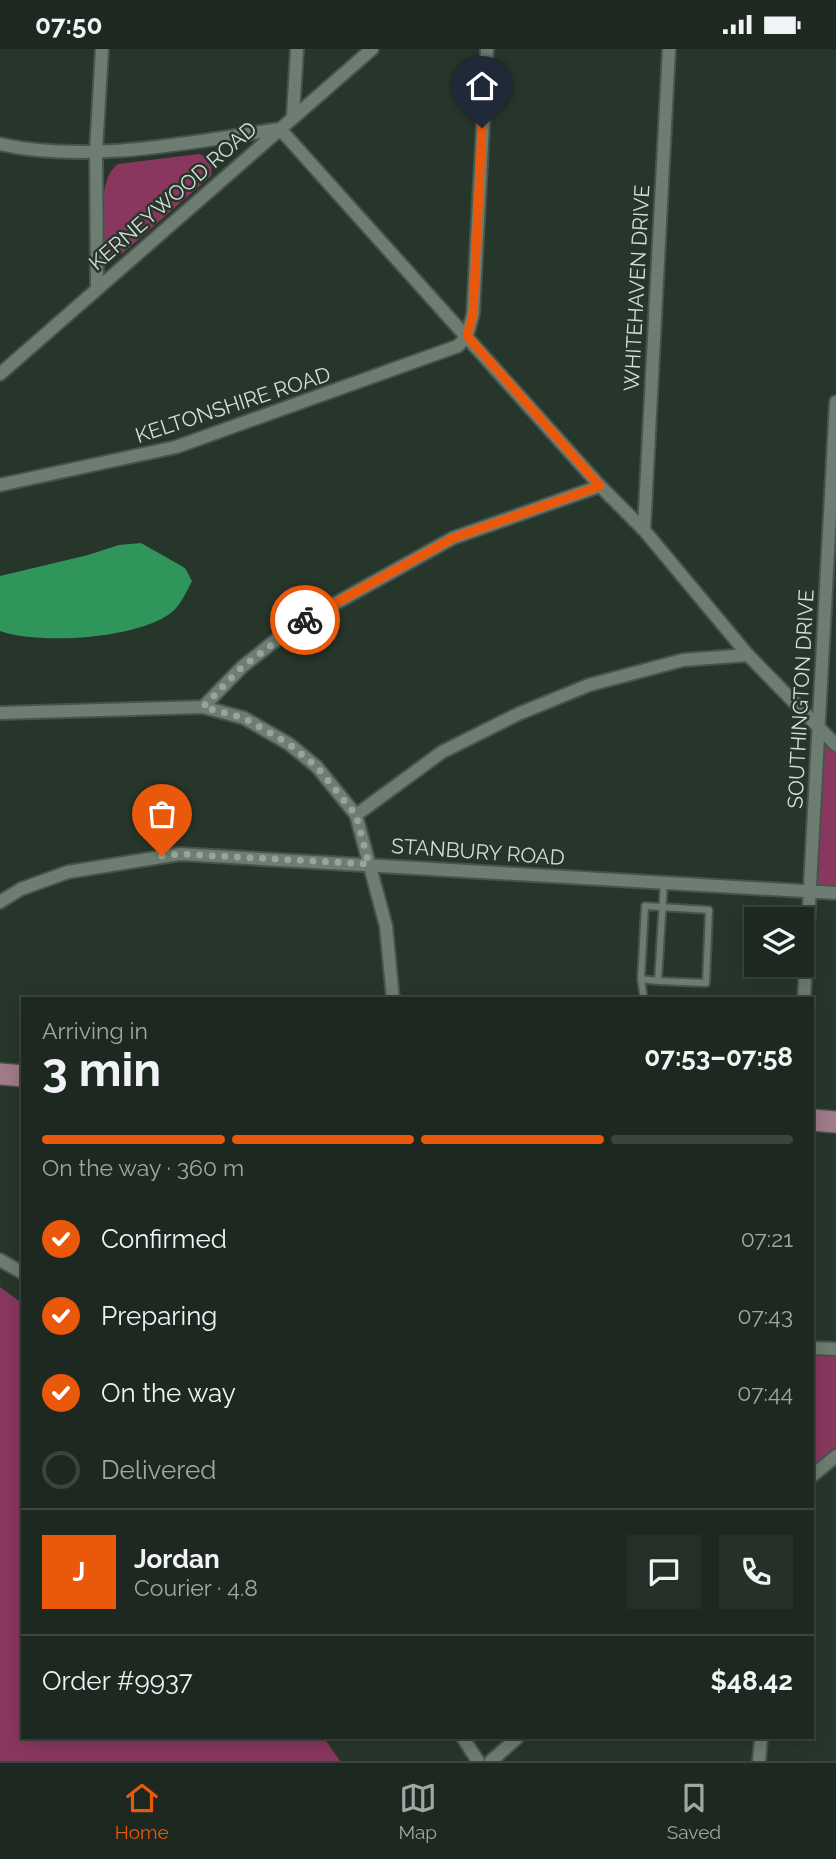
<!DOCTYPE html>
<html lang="en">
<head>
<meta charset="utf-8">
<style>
  :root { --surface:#1d2820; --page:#253029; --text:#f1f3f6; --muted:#a0a6a5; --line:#3b443e; --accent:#ea580c }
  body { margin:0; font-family:Raleway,sans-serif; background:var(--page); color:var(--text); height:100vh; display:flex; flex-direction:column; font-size:26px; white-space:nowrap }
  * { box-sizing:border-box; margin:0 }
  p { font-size:23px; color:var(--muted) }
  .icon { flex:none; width:38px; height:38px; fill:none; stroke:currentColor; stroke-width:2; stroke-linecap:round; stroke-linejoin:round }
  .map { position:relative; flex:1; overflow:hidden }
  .drawer { position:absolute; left:21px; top:948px; width:793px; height:742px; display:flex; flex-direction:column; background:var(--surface); border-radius:0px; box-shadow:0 4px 18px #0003,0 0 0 2px var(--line) }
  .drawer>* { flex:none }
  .buttons { position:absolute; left:744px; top:858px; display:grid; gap:14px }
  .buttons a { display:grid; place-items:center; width:70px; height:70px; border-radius:0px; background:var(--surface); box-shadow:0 4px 18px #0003,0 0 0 2px var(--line); font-size:35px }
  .pin { position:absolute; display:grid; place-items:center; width:60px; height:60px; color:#fff; margin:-72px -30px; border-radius:50% 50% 50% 0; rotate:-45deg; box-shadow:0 0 7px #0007 }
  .pin .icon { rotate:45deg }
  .courier { position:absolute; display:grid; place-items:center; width:70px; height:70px; margin:-35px; border:5px solid #ea580c; border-radius:50%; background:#fff; color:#222; box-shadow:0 2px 9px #0007 }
  .head em { font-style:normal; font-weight:700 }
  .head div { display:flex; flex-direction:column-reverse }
  .head { display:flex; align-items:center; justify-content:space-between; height:119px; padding:0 21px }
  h1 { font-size:46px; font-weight:700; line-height:52px }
  .bar { display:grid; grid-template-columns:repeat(4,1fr); gap:10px 7px; align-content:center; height:84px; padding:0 21px }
  .bar i { height:9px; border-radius:5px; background:var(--line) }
  .bar .active { background:var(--accent) }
  .bar p { grid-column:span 4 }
  .line { display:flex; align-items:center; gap:18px; padding:0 21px; border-top:2px solid var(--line) }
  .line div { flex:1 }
  .round { display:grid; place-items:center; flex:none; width:74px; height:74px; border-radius:0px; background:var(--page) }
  ol { padding:0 21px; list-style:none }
  li { display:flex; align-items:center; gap:21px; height:77px }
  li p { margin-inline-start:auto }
  li .icon { padding:7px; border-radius:50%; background:var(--accent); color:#fff; stroke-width:4 }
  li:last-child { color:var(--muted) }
  li i { width:38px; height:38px; border:4px solid var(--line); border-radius:50% }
  .status { display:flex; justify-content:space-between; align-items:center; height:49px; padding:0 35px; background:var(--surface); direction:ltr }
  .status svg { height:19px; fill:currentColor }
  .tab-bar { display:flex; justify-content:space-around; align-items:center; height:98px; border-top:2px solid var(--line); background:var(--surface); font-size:19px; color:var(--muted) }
  .tab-bar a { display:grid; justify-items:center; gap:4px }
  .tab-bar .active { color:var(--accent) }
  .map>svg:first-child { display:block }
  .green { fill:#8a375f }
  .water { fill:#2f955a }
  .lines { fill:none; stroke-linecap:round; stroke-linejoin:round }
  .lane-casing { stroke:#47534b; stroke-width:10 }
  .street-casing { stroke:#47534b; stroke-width:16 }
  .primary-casing { stroke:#47534b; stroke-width:24 }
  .lane { stroke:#6d7d71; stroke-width:6 }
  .street { stroke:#6d7d71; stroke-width:12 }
  .primary { stroke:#a17b89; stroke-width:21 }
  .done { stroke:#97a39b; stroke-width:7; stroke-dasharray:0 12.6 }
  .route { stroke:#ea580c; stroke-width:9 }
  .labels { text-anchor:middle; stroke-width:5; stroke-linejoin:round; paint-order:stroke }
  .street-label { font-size:21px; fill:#d4ddd7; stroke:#27362b }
</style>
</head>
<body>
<div class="status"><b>07:50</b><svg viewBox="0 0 49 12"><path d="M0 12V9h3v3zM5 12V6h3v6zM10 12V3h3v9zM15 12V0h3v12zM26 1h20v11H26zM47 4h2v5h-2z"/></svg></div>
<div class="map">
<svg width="836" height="1712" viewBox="0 0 836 1712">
  <rect width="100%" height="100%" fill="#27362b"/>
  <path class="green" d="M199,105l13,5 -1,17 -88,77 -10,5 -7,-2 -2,-7c0,-24 -7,-70 14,-85z
    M819,676l17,20v148l-27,-2z
    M0,1238l23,17v434h301l16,23h-340z
    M812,1299l24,1v107l-24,20z"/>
  <path class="water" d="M141,494l44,25 7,13c-5,9 -11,24 -20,31 -33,27 -133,33 -172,19v-55l88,-21 31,-10z"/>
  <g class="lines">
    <defs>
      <path id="lane" d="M641,930l4,-73 64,4 -3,73 -48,-2
        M644,950l-3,-20 17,2 6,-99"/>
      <path id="street" d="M293,66l4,-66
        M0,95c89,20 191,-2 280,-15l320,357 44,44 104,125 88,90
        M97,239l-1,-137 6,-102
        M0,325l372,-325
        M0,436l176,-38 282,-101 9,-10 6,-22 14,-265
        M644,481l25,-481
        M203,658l39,-40 49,-39 162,-90 147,-52
        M0,664l203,-6 41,11 45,26 28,23 39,48 30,111 7,73
        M356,766l86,-63 76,-38 71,-29 94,-25 65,-5
        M0,853l21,-13 47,-17 112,-18 656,39
        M804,950l32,-597
        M0,1211l23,13
        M812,1299l24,1
        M812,1427l24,-20
        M463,1689l15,23
        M491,1712l26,-23
        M759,1712l2,-23"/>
      <path id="primary" d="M0,1025l23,2
        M812,1071l24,2"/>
    </defs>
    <use href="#lane" class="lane-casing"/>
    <use href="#street" class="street-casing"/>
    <use href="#primary" class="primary-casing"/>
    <use href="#lane" class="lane"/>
    <use href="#street" class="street"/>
    <use href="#primary" class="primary"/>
  </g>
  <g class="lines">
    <path class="done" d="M162,807l18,-2 189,10 -13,-49 -39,-48 -28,-23 -45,-26 -41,-11 39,-40 63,-47"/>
    <path class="route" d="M305,571l148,-82 147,-52 -133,-150 6,-22 9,-186"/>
  </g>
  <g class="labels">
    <g class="street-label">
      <text transform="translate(173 147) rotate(-41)" y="7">KERNEYWOOD ROAD</text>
      <text transform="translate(637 239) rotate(-87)" y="7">WHITEHAVEN DRIVE</text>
      <text transform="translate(233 356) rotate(-18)" y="7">KELTONSHIRE ROAD</text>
      <text transform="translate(801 650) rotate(-87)" y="7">SOUTHINGTON DRIVE</text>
      <text transform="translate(478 803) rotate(4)" y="7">STANBURY ROAD</text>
    </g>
  </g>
</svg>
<div class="buttons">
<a><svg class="icon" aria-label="layers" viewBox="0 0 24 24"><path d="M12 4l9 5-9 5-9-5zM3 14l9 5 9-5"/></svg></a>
</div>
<div class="pin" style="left:162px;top:807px;background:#ea580c"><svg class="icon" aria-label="bag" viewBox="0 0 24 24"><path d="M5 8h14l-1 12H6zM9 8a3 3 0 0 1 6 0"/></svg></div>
<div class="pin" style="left:482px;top:79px;background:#1f2937"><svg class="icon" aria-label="home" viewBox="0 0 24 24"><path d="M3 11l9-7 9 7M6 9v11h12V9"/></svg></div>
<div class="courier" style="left:305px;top:571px"><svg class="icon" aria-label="bike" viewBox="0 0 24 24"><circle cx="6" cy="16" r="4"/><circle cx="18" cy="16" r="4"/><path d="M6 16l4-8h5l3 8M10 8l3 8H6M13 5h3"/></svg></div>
<section class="drawer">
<div class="head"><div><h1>3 min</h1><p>Arriving in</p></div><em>07:53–07:58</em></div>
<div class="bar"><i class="active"></i><i class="active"></i><i class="active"></i><i></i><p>On the way · 360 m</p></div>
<ol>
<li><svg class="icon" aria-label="check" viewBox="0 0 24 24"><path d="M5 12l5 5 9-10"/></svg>Confirmed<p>07:21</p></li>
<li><svg class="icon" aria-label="check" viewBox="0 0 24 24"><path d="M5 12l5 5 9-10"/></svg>Preparing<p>07:43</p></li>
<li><svg class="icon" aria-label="check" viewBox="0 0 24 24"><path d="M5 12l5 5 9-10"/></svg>On the way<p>07:44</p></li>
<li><i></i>Delivered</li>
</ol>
<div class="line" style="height:126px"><b class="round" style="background:var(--accent);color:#fff">J</b><div><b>Jordan</b><p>Courier · 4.8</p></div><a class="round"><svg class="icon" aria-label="chat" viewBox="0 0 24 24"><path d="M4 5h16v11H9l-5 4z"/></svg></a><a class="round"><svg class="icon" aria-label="phone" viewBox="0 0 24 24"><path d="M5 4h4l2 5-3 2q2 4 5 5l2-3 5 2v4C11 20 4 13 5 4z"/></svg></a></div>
<div class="line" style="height:91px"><div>Order #9937</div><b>$48.42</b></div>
</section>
</div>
<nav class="tab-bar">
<a class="active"><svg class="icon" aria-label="home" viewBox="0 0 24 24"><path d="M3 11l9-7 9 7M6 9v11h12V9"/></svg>Home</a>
<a><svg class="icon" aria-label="map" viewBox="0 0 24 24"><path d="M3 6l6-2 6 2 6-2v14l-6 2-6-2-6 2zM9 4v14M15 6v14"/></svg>Map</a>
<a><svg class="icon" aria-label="saved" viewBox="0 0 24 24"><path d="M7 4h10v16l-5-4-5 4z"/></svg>Saved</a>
</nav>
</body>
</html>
